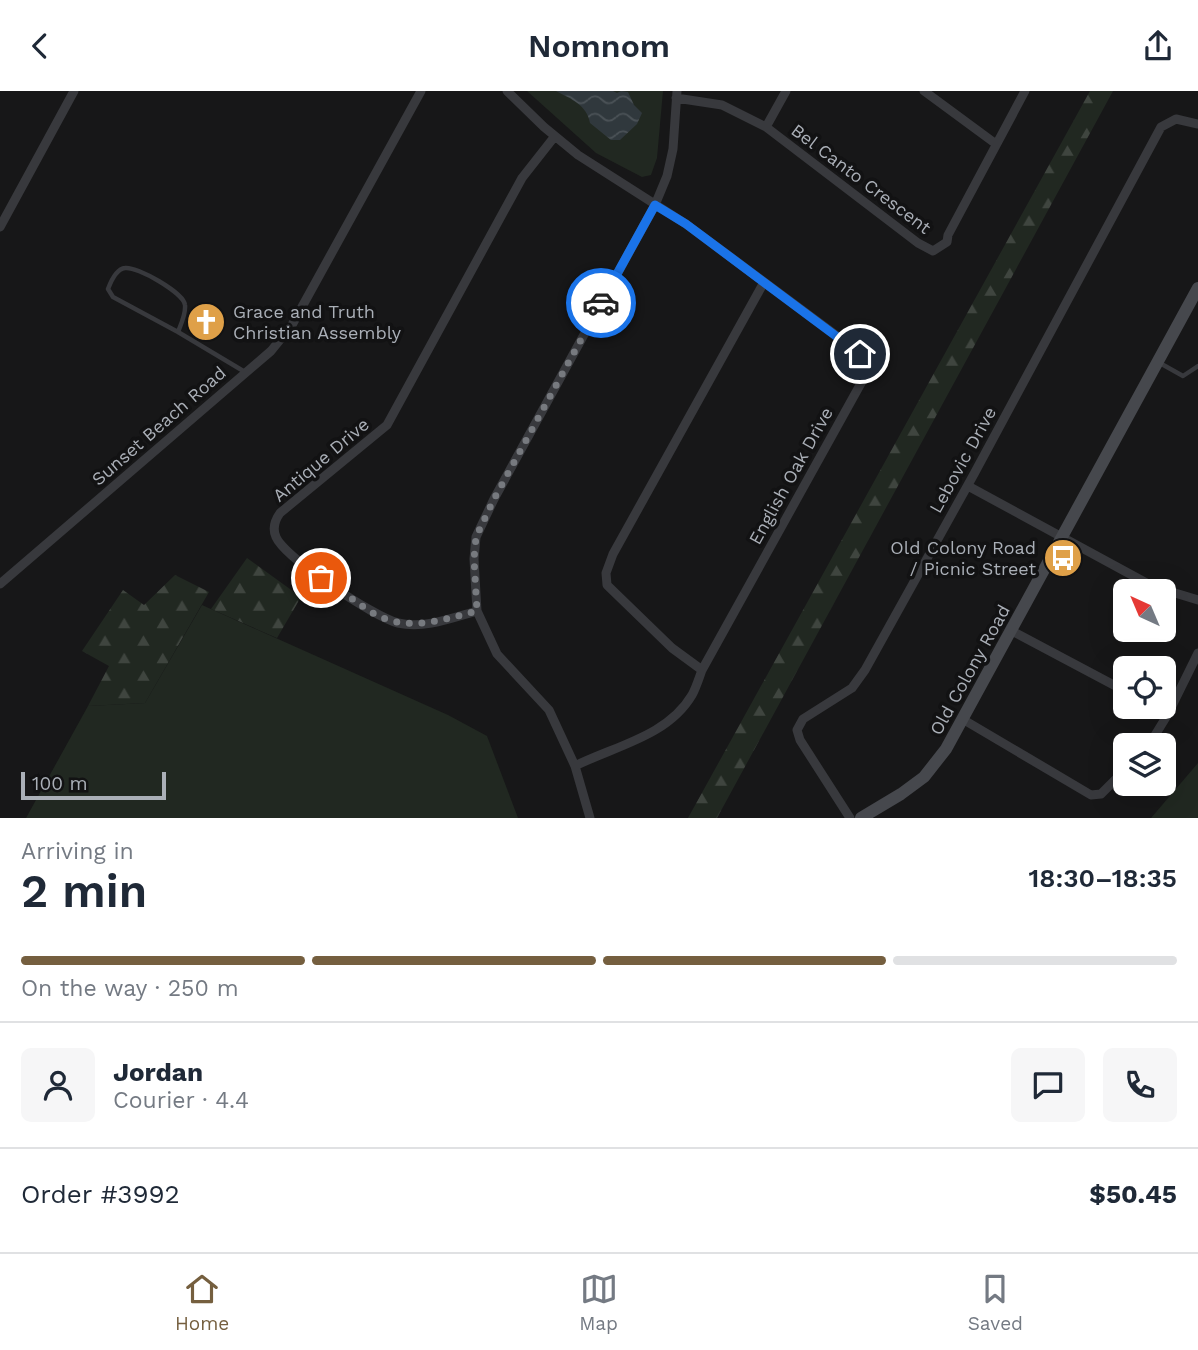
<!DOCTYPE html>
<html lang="en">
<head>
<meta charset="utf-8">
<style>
  :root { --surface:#fff; --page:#f6f6f7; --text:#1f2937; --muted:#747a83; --line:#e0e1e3; --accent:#755f3f }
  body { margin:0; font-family:"Work Sans",sans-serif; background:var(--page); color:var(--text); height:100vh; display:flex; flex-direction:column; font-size:26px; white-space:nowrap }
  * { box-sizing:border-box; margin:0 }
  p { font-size:23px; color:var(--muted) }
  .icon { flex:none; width:38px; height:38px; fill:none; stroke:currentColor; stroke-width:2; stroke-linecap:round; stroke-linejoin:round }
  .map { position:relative; height:727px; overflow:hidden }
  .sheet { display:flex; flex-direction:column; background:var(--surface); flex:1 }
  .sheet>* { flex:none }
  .needle { width:46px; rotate:316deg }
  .tools { position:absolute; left:1113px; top:488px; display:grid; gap:14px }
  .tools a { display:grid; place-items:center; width:63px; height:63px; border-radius:10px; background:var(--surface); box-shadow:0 7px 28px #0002; font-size:35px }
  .scale { position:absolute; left:21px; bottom:18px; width:145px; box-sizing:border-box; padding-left:7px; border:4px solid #aaafb7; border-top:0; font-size:19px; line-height:24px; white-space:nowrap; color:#aaafb7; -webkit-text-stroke:5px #121213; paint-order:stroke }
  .pin { position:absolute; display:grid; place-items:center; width:60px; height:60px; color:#fff; margin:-30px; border:4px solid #fff; border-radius:50%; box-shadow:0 2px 7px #0007 }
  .courier { position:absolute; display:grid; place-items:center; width:70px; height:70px; margin:-35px; border:5px solid #1a73e8; border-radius:50%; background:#fff; color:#222; box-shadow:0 2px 9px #0007 }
  .summary em { font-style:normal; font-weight:600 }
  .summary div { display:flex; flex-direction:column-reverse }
  .summary { display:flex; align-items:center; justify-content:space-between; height:119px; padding:0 21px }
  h1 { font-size:46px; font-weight:600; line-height:52px }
  .bar { display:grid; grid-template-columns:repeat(4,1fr); gap:10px 7px; align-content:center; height:84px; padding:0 21px }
  .bar i { height:9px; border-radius:5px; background:var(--line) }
  .bar .selected { background:var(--accent) }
  .bar p { grid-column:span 4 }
  .line { display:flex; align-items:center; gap:18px; padding:0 21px; border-top:2px solid var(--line) }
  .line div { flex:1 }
  .round { display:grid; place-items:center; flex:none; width:74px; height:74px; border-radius:10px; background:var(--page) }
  header { display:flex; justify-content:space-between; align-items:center; height:91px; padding:0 21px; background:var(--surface); font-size:32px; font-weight:600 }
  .dock { display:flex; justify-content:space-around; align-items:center; height:98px; border-top:2px solid var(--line); background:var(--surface); font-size:19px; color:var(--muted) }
  .dock a { display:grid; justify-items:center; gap:4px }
  .dock .selected { color:var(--accent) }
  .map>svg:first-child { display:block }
  .forest { fill:url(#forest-firs) }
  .park { fill:#212821 }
  .water { fill:url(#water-waves) }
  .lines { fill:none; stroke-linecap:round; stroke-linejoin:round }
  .lane { stroke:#38393d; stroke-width:4.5 }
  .street { stroke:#38393d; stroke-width:9 }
  .secondary { stroke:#46484d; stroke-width:12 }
  .done { stroke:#777a7f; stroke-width:7; stroke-dasharray:0 12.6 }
  .route { stroke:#1a73e8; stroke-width:9 }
  .labels { text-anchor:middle; stroke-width:7; stroke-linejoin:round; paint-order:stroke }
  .street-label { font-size:18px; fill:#aaafb7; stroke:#121213 }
  .poi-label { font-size:18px; fill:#aaafb7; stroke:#121213; text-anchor:start }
</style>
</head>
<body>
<header><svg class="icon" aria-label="back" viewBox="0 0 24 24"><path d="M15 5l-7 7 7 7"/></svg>Nomnom<svg class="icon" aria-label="share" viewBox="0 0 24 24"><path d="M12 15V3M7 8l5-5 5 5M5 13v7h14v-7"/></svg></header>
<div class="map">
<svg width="1198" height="727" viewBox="0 0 1198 727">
  <defs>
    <pattern id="forest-firs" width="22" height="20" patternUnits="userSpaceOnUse" patternTransform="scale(1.75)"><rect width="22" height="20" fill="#212821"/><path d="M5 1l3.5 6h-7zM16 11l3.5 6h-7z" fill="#3f453f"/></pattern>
    <pattern id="water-waves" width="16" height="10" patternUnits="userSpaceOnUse" patternTransform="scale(1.75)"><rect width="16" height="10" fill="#30383d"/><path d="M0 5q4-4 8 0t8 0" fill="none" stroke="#4b5257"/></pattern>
  </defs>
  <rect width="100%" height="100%" fill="#171718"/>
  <path class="forest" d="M1090,0h23l-396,727h-29z
    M247,467l54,39 -24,41 -66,-29z
    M175,484l34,17 -64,111 -57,3 21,-40 -27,-15 41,-61 21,15z"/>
  <path class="park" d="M527,0h136l-6,67 -6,17 -9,2 -46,-24z
    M202,514l246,110 39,21 31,82h-492l62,-112 57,-3z
    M1198,672v55h-47z"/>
  <path class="water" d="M556,0h57l4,2 4,-2 7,1 6,13 8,8 -5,11 -17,16h-9l-21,-17c-3,-18 -19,-24 -34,-32z"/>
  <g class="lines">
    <path class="lane" d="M178,241c3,-8 8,-18 7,-27 -1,-12 -48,-39 -60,-37 -9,1 -14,13 -17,21l5,8 65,35 67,40
      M1158,271l25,14 15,-10"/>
    <path class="street" d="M507,0l37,36 34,28 108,69 166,123 8,7 7,11 -2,11 -163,294c-3,8 -6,18 -10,25 -24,41 -77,51 -117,71
      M924,0l72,53
      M676,7l46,7 44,22 152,116 15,8 14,-9 1,-7 77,-144
      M766,36l20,-36
      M0,136l74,-136
      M968,395l184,100 46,14
      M0,493l271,-233 21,-26 129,-234
      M477,520c-25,7 -53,18 -79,12 -24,-6 -113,-65 -122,-86 -4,-9 -1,-17 4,-24l107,-88 135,-247 33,-42
      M1012,540l113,60
      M702,579l-30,-22 -65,-63 -1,-12 7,-19 150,-270
      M1156,616l12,7
      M964,629l127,75 10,-1 24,-24
      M1149,654l19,-31 30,-61
      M590,727l-15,-52 -26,-56 -52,-56 -20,-43 -3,-52 2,-22 18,-38 161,-294 12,-29 6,-27 4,-58
      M850,727l-50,-78 -3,-10 6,-11 49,-31 13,-18 109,-196 187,-347 15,-8 22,5"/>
    <path class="secondary" d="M861,727l40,-24 23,-17 22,-28 252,-461"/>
  </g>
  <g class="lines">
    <path class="done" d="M321,487c18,10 33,23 50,34 35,21 70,8 106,-1l-3,-52 2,-22 18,-38 107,-196"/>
    <path class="route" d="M601,212l54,-98 31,19 174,130"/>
  </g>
  <defs>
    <symbol id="church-disc" viewBox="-11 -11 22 22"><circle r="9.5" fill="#dfa048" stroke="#121213"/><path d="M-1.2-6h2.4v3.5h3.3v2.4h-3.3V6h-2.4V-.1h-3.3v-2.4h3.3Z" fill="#fff"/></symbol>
    <symbol id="bus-disc" viewBox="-11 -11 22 22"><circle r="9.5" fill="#dfa048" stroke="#121213"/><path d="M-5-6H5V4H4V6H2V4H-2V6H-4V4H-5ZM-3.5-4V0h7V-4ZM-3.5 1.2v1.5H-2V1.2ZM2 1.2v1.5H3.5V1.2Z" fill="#fff"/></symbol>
  </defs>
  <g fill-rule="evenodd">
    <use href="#church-disc" x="184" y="209" width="44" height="44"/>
    <use href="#bus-disc" x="1041" y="445" width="44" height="44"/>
  </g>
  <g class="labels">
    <g class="street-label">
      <text transform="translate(861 88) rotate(37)" y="6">Bel Canto Crescent</text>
      <text transform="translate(159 335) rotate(-41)" y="6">Sunset Beach Road</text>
      <text transform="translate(321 369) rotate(-40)" y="6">Antique Drive</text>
      <text transform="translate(963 369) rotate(-61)" y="6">Lebovic Drive</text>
      <text transform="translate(791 385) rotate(-61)" y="6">English Oak Drive</text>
      <text transform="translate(970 579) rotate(-61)" y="6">Old Colony Road</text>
    </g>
    <g class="poi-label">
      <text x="233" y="227">Grace and Truth<tspan x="233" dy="21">Christian Assembly</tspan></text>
      <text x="1036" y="463" text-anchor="end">Old Colony Road<tspan x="1036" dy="21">/ Picnic Street</tspan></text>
    </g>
  </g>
</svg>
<div class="tools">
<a><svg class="needle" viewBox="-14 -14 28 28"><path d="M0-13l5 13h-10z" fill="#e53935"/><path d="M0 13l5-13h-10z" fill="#747a83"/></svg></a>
<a><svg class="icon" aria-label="locate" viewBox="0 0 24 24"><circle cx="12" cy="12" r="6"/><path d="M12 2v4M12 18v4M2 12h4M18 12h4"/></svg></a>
<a><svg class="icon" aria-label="layers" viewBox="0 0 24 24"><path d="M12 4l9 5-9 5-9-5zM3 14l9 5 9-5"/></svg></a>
</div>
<div class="scale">100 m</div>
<div class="pin" style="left:321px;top:487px;background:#ea580c"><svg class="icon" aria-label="bag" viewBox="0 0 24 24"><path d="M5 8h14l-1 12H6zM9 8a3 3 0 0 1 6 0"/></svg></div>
<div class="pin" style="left:860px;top:263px;background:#1f2937"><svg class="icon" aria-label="home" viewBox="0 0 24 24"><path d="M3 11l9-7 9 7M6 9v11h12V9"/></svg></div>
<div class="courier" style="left:601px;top:212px"><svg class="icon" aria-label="car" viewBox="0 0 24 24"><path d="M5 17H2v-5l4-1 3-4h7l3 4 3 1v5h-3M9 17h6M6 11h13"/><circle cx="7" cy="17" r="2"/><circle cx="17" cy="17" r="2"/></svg></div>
</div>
<section class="sheet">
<div class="summary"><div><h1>2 min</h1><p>Arriving in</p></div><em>18:30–18:35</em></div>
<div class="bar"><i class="selected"></i><i class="selected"></i><i class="selected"></i><i></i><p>On the way · 250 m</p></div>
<div class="line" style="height:126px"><a class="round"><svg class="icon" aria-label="person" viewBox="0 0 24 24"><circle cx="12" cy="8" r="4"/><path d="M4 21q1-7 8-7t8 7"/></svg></a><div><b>Jordan</b><p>Courier · 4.4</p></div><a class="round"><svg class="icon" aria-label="chat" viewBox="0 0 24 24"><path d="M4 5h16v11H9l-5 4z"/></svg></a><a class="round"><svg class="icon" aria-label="phone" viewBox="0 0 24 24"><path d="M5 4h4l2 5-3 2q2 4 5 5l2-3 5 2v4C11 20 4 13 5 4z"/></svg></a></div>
<div class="line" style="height:91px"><div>Order #3992</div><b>$50.45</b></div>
</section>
<nav class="dock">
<a class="selected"><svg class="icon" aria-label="home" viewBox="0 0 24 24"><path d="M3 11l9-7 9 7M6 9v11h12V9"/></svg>Home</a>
<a><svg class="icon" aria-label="map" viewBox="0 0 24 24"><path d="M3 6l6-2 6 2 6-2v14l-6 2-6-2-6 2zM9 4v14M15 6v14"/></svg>Map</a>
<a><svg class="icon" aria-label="saved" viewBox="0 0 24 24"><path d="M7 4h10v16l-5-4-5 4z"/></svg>Saved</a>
</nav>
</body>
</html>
